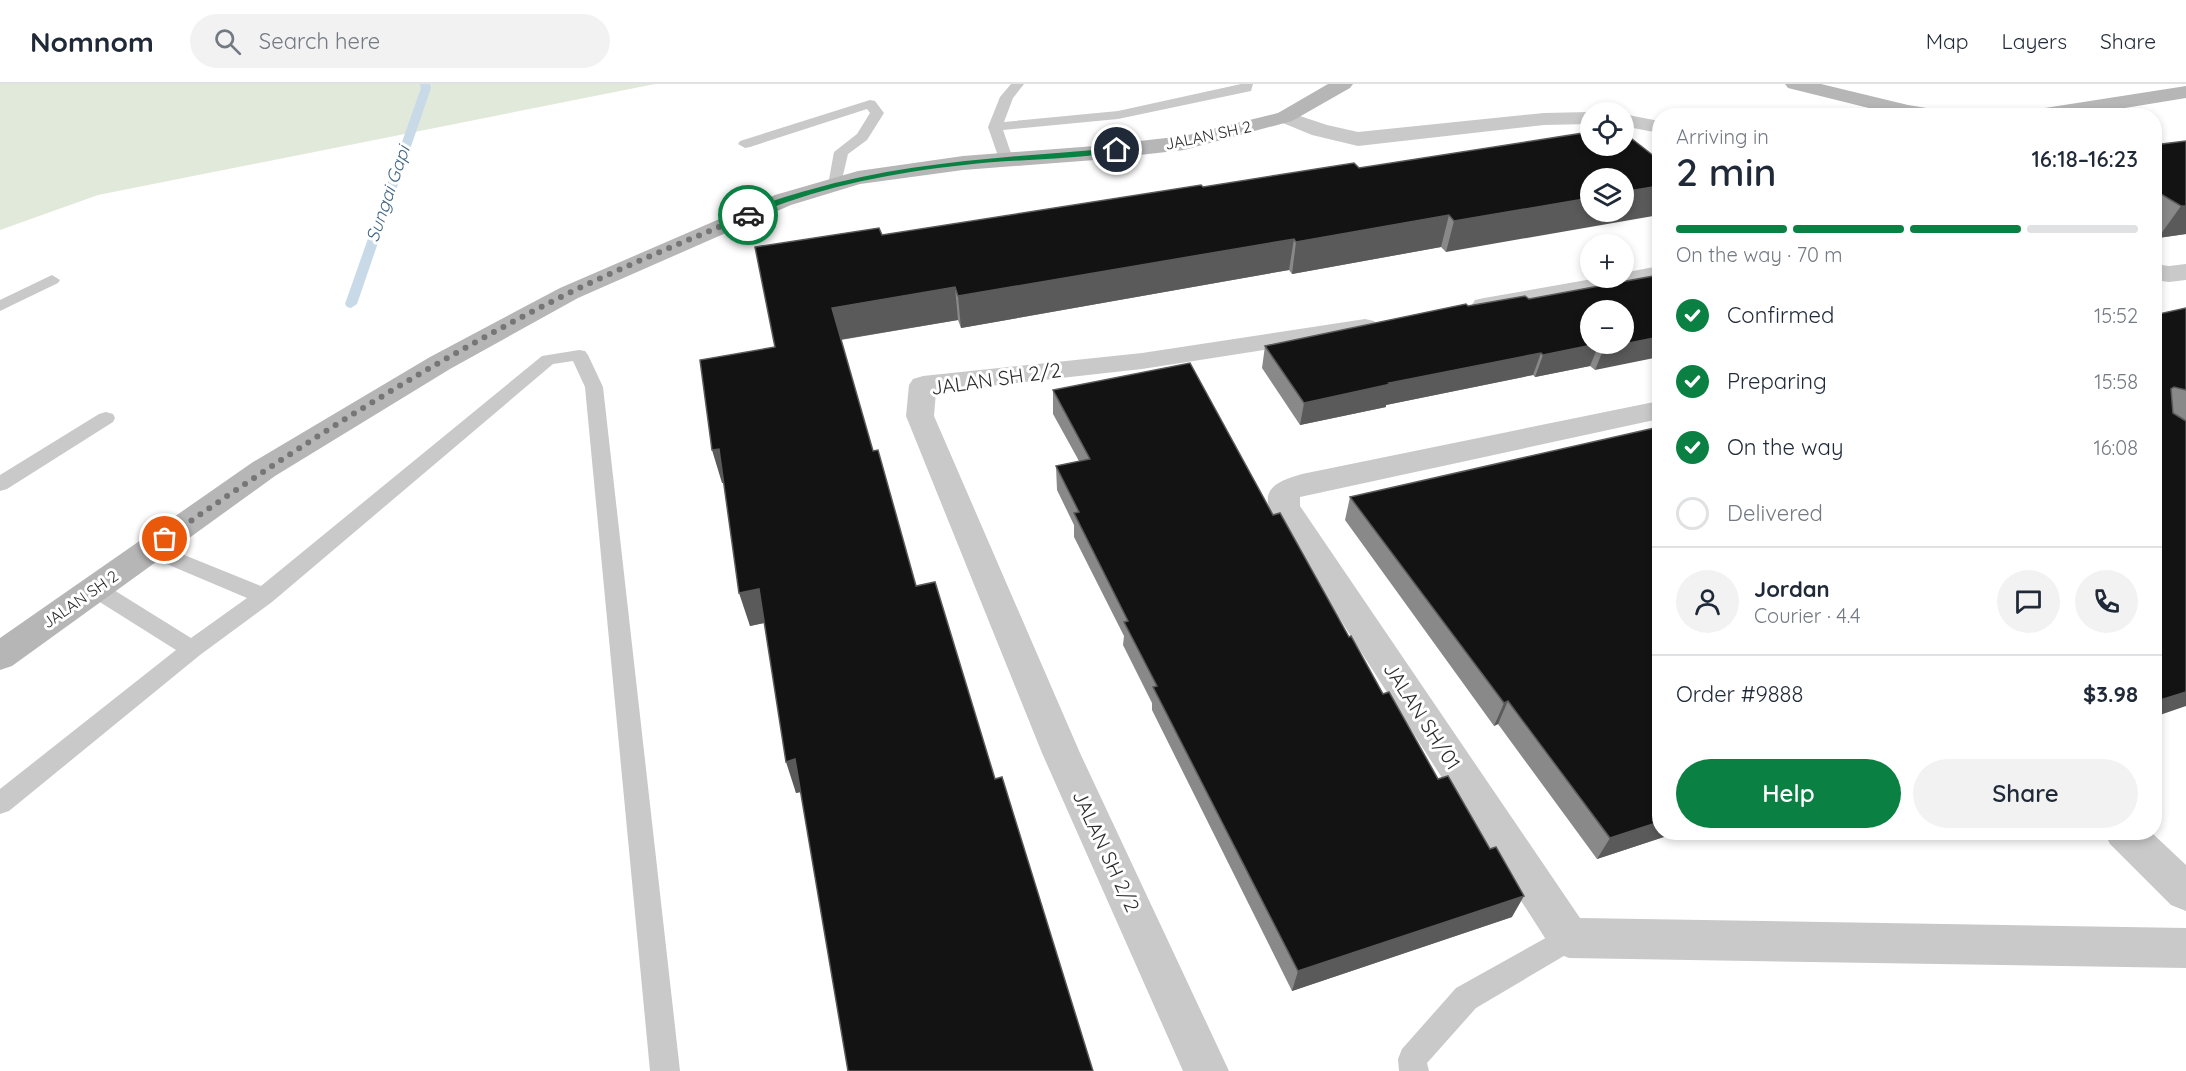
<!DOCTYPE html>
<html lang="en">
<head>
<meta charset="utf-8">
<style>
  :root { --surface:#fff; --page:#f2f2f3; --text:#1f2937; --muted:#747a83; --line:#e0e1e3; --accent:#0b8043 }
  body { margin:0; font-family:Quicksand,sans-serif; background:var(--page); color:var(--text); height:100vh; display:flex; flex-direction:column; font-size:22px; white-space:nowrap }
  * { box-sizing:border-box; margin:0 }
  p { font-size:20px; color:var(--muted) }
  .icon { flex:none; width:33px; height:33px; fill:none; stroke:currentColor; stroke-width:2; stroke-linecap:round; stroke-linejoin:round }
  .map { position:relative; flex:1; overflow:hidden }
  .details { position:absolute; left:1652px; top:24px; width:510px; height:732px; display:flex; flex-direction:column; background:var(--surface); border-radius:24px; box-shadow:0 3px 9px #0003 }
  .details>* { flex:none }
  .buttons { position:absolute; left:1580px; top:18px; display:grid; gap:12px }
  .buttons a { display:grid; place-items:center; width:54px; height:54px; border-radius:50%; background:var(--surface); box-shadow:0 3px 9px #0003; font-size:30px }
  .pin { position:absolute; display:grid; place-items:center; width:51px; height:51px; color:#fff; margin:-26px; border:3px solid #fff; border-radius:50%; box-shadow:0 2px 6px #0007 }
  .courier { position:absolute; display:grid; place-items:center; width:60px; height:60px; margin:-30px; border:4px solid #0b8043; border-radius:50%; background:#fff; color:#222; box-shadow:0 2px 8px #0007 }
  .headline em { font-style:normal; font-weight:600 }
  .headline div { display:flex; flex-direction:column-reverse }
  .headline { display:flex; align-items:center; justify-content:space-between; height:102px; padding:0 24px }
  h1 { font-size:39px; font-weight:600; line-height:45px }
  .bar { display:grid; grid-template-columns:repeat(4,1fr); gap:9px 6px; align-content:center; height:72px; padding:0 24px }
  .bar i { height:8px; border-radius:4px; background:var(--line) }
  .bar .selected { background:var(--accent) }
  .bar p { grid-column:span 4 }
  .line { display:flex; align-items:center; gap:15px; padding:0 24px; border-top:2px solid var(--line) }
  .line div { flex:1 }
  .round { display:grid; place-items:center; flex:none; width:63px; height:63px; border-radius:32px; background:var(--page) }
  ol { padding:0 24px; list-style:none }
  li { display:flex; align-items:center; gap:18px; height:66px }
  li p { margin-inline-start:auto }
  li .icon { padding:6px; border-radius:50%; background:var(--accent); color:#fff; stroke-width:4 }
  li:last-child { color:var(--muted) }
  li i { width:33px; height:33px; border:3px solid var(--line); border-radius:50% }
  .primary-button { display:flex; gap:12px; margin-top:auto; padding:12px 24px }
  .primary-button a { flex:1; height:69px; border-radius:36px; background:var(--accent); color:#fff; font-size:24px; font-weight:600; line-height:69px; text-align:center }
  .primary-button a+a { background:var(--page); color:var(--text) }
  header { display:flex; align-items:center; gap:36px; box-sizing:border-box; height:84px; padding:0 30px; background:var(--surface); border-bottom:2px solid var(--line) }
  header strong { font-size:28px }
  nav { display:flex; gap:33px; margin-inline-start:auto; font-size:21px }
  .search { width:420px; height:54px; background:var(--page); display:flex; align-items:center; gap:15px; box-sizing:border-box; padding:0 21px; border-radius:33px; color:var(--muted); font-size:22px }
  .map>svg:first-child { display:block }
  .green { fill:#e1e9da }
  .lines { fill:none; stroke-linecap:round; stroke-linejoin:round }
  .stream { fill:#c8d9e8; fill-rule:evenodd }
  .lane { fill:#c9c9c9; fill-rule:evenodd }
  .street { fill:#c9c9c9; fill-rule:evenodd }
  .secondary { fill:#b6b6b6; fill-rule:evenodd }
  .wall { fill:#898989 }
  .shaded-wall { fill:#5a5a5a }
  .building { fill:#131313; stroke:#5a5a5a; stroke-width:1.5 }
  .route { fill:#0b8043 }
  .done { stroke:#767676; stroke-width:6; stroke-dasharray:0 10.8 }
  .labels { text-anchor:middle; stroke-width:6; stroke-linejoin:round; paint-order:stroke }
  .far-street-label { font-size:16px; fill:#2c2c2c; stroke:#fff }
  .far-water-label { font-size:18px; font-style:italic; fill:#416687; stroke:#fff }
  .street-label { font-size:20px; fill:#2c2c2c; stroke:#fff }
</style>
</head>
<body>
<header>
<strong>Nomnom</strong>
<div class="search"><svg class="icon" aria-label="search" viewBox="0 0 24 24"><circle cx="10" cy="10" r="6"/><path d="M15 15l6 6"/></svg>Search here</div>
<nav><a>Map</a><a>Layers</a><a>Share</a></nav>
</header>
<div class="map">
<svg width="2186" height="987" viewBox="0 0 2186 987">
  <rect width="100%" height="100%" fill="#fff"/>
  <path class="green" d="M0,0h655l-557,111 -98,35z"/>
  <g class="lines">
    <path class="stream" d="M420,0h10l1,4 -74,216 -6,4 -4,-1 -2,-3 76,-216z"/>
    <path class="lane" d="M1011,0h13l-11,14 -9,24 114,-11 123,-27h12l-2,7 -133,28 -115,11 10,29 -7,4 -7,-4 -11,-32 12,-30z
      M870,16l5,1 9,12 -17,27 -19,14 -8,34h-10l-2,-3 6,-33 23,-18 13,-21 -3,-4 -117,38 -5,1 -7,-4 2,-3z
      M52,191l8,5 -2,3 -58,28v-11z
      M579,266l6,1 3,4 15,32 77,684h-30l-65,-684 -12,-26 -20,3 -281,238 -72,53 -191,156 -9,3v-25l176,-139 -89,-56 -4,-6 4,-6 7,-2 7,2 90,56 56,-40 -104,-44 -3,-5 3,-5 7,-2 7,2 104,42 281,-230z
      M106,328l7,2 2,4 -2,4 -106,67 -7,2v-16l99,-61z
      M1569,841l10,4 3,9 -3,9 -103,61 -49,55 2,8h-30l-1,-12 4,-10 54,-61z"/>
    <path class="street" d="M1285,27l42,14 31,7 186,-19 46,-1h3h-3v12l-46,1 -186,21 -46,-11 -34,-14 -4,-4 4,-4z
      M1623,30l36,7v12l-36,-7z
      M2154,180l15,2 17,-2v16l-17,2 -15,-2z
      M1659,182v16l-175,32 -9,-2 -4,-6 4,-6 9,-2 114,-20h25v-5z
      M1365,235l9,2 4,6 -4,6 -232,36 -206,23 -2,24 146,337 149,318h-46l-141,-318 -136,-337 3,-31 4,-6 10,-3 219,-23z
      M1659,317v18l-359,78v9l280,412 606,10v40l-617,-10 -15,-6 -281,-437c-16,-27 8,-35 29,-41z
      M2104,748h47l35,33v46l-15,-6 -61,-61z"/>
    <path class="secondary" d="M1328,0h25l-3,4 -58,33 -108,29 -89,10 -132,10 -103,14 -69,21 -72,31 -141,62 -128,71 -175,107 -263,190 -12,4v-32l253,-176 177,-105 130,-69 215,-93 83,-24 105,-15 132,-10 89,-10 94,-23z
      M1785,0h36l87,21 44,7 3,4h-54l-113,-28z
      M2186,2v12l-110,18h-54l3,-4 7,-2z"/>
  </g>
  <path class="wall" d="M1590,48l-144,120 -5,-5 -149,27 -3,-4 -328,58 -3,-8 -117,20 32,111 43,135 79,193 98,292 -292,-279 -5,1 -32,-170 -14,3 -26,-143h-2l53,-136 107,-112 321,-48 156,-19z
    M2186,57v93l-28,4 -4,-3v-90z
    M1659,191l-64,95 -5,-4 -55,11 -2,-2 -147,30v2l-86,18 -38,-57 3,-22 203,-40 61,-7z
    M2186,224v398l-32,-391z
    M1053,306l220,125 110,179 129,223 -220,74 -140,-281v-7l-29,-58 1,-9 -50,-99v-12l-17,-35 -1,-24 23,-5 -26,-47z
    M1350,413l309,335h20l-82,27 -99,-135 -4,2 -149,-206z"/>
  <path class="shaded-wall" d="M1659,102v29l-213,37 8,-31 136,-23v14h33v-20z
    M2181,122h5v28l-28,4z
    M1449,131l-8,32 -149,27 4,-32z
    M1294,155l-5,31 -328,58 -3,-32z
    M955,203l3,33 -120,20 -6,-32z
    M1659,253v20l-64,13 9,-22z
    M1599,260l-9,22 -55,11 8,-22z
    M1541,269l-8,22 -147,30v2l-86,18 4,-22 85,-20z
    M719,365l10,33 -7,1 -10,-33z
    M759,505l10,33 -19,4 -11,-33z
    M2186,608v14l-32,11v-15z
    M1508,617l-10,23 -4,2 10,-23z
    M795,675l10,32 -9,2 -10,-31z
    M1659,738v10h20l-82,27 13,-21z
    M1524,812l-12,21 -220,74 6,-20z"/>
  <path class="building" d="M1590,48v14h33v-14l36,28v26l-36,6v-14h-33v20l-136,23 -5,-6 -153,27 -2,-3 -336,57 -3,-9 -123,21 41,143 5,-1 38,136 19,-4 60,197 7,-2 91,294h-245l-53,-312 -9,3 -27,-173 -20,4 -20,-144 -7,1 -12,-90 75,-13 -20,-100 124,-19 3,7 319,-50 2,2 151,-24 5,5z
    M2186,57v65h-5l-27,-16v-45z
    M1659,191v62l-55,11 -5,-4h24v-34h-33v34h7l-54,11 -2,-2 -152,30 2,1 -87,19 -39,-57 201,-42 2,2 57,-10 4,3z
    M2186,224v82l-12,-3 -3,2 2,24 13,8v271l-32,10v-387z
    M1190,279l83,152 7,-2 69,124 2,-1 32,58 6,-2 49,87 10,-3 42,73 6,-2 28,49 -226,75 -145,-284 4,-1 -33,-64 4,-1 -54,-108 5,-1 -23,-46 34,-7 -37,-69z
    M1659,343v395l-49,16 -102,-137 -4,2 -154,-206z"/>
  <path class="route" d="M1117,64l2,4c-50,8 -104,7 -155,13 -74,8 -145,22 -213,51l-6,-1c18,-13 43,-19 64,-25 100,-29 205,-33 308,-42z"/>
  <g class="lines">
    <path class="done" d="M165,455c128,-90 263,-176 404,-246 58,-28 119,-53 179,-78"/>
  </g>
  <g class="labels">
    <g class="far-street-label">
      <text transform="translate(1208 51) rotate(-12)" y="6">JALAN SH 2</text>
      <text transform="translate(80 515) rotate(-35)" y="6">JALAN SH 2</text>
    </g>
    <g class="far-water-label">
      <text transform="translate(388 110) rotate(-71)" y="6">Sungai Gapi</text>
    </g>
    <g class="street-label">
      <text transform="translate(996 295) rotate(-8)" y="7">JALAN SH 2/2</text>
      <text transform="translate(1422 632) rotate(57)" y="7">JALAN SH/01</text>
      <text transform="translate(1106 767) rotate(65)" y="7">JALAN SH 2/2</text>
    </g>
  </g>
</svg>
<div class="buttons">
<a><svg class="icon" aria-label="locate" viewBox="0 0 24 24"><circle cx="12" cy="12" r="6"/><path d="M12 2v4M12 18v4M2 12h4M18 12h4"/></svg></a>
<a><svg class="icon" aria-label="layers" viewBox="0 0 24 24"><path d="M12 4l9 5-9 5-9-5zM3 14l9 5 9-5"/></svg></a>
<a>+</a>
<a>−</a>
</div>
<div class="pin" style="left:165px;top:455px;background:#ea580c"><svg class="icon" aria-label="bag" viewBox="0 0 24 24"><path d="M5 8h14l-1 12H6zM9 8a3 3 0 0 1 6 0"/></svg></div>
<div class="pin" style="left:1117px;top:66px;background:#1f2937"><svg class="icon" aria-label="home" viewBox="0 0 24 24"><path d="M3 11l9-7 9 7M6 9v11h12V9"/></svg></div>
<div class="courier" style="left:748px;top:131px"><svg class="icon" aria-label="car" viewBox="0 0 24 24"><path d="M5 17H2v-5l4-1 3-4h7l3 4 3 1v5h-3M9 17h6M6 11h13"/><circle cx="7" cy="17" r="2"/><circle cx="17" cy="17" r="2"/></svg></div>
<section class="details">
<div class="headline"><div><h1>2 min</h1><p>Arriving in</p></div><em>16:18–16:23</em></div>
<div class="bar"><i class="selected"></i><i class="selected"></i><i class="selected"></i><i></i><p>On the way · 70 m</p></div>
<ol>
<li><svg class="icon" aria-label="check" viewBox="0 0 24 24"><path d="M5 12l5 5 9-10"/></svg>Confirmed<p>15:52</p></li>
<li><svg class="icon" aria-label="check" viewBox="0 0 24 24"><path d="M5 12l5 5 9-10"/></svg>Preparing<p>15:58</p></li>
<li><svg class="icon" aria-label="check" viewBox="0 0 24 24"><path d="M5 12l5 5 9-10"/></svg>On the way<p>16:08</p></li>
<li><i></i>Delivered</li>
</ol>
<div class="line" style="height:108px"><a class="round"><svg class="icon" aria-label="person" viewBox="0 0 24 24"><circle cx="12" cy="8" r="4"/><path d="M4 21q1-7 8-7t8 7"/></svg></a><div><b>Jordan</b><p>Courier · 4.4</p></div><a class="round"><svg class="icon" aria-label="chat" viewBox="0 0 24 24"><path d="M4 5h16v11H9l-5 4z"/></svg></a><a class="round"><svg class="icon" aria-label="phone" viewBox="0 0 24 24"><path d="M5 4h4l2 5-3 2q2 4 5 5l2-3 5 2v4C11 20 4 13 5 4z"/></svg></a></div>
<div class="line" style="height:78px"><div>Order #9888</div><b>$3.98</b></div>
<div class="primary-button"><a>Help</a><a>Share</a></div>
</section>
</div>
</body>
</html>
